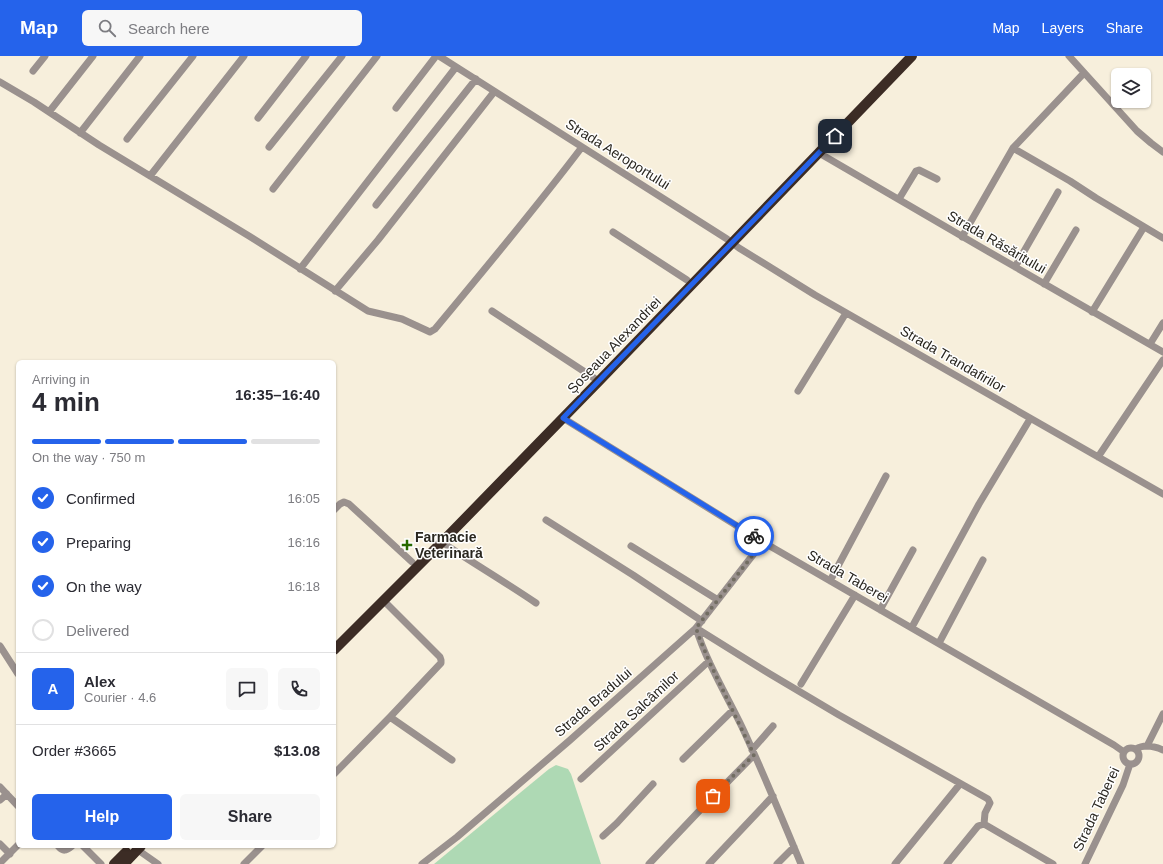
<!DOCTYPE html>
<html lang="en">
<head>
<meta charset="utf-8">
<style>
  :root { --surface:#fff; --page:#f7f7f7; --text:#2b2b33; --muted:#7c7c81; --line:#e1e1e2; --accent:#2563eb }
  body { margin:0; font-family:Helvetica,sans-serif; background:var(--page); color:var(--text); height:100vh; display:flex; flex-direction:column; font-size:15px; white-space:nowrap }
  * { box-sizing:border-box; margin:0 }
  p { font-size:13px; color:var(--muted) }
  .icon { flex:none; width:22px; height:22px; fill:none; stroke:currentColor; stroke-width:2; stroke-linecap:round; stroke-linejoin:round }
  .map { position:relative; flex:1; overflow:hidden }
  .panel { position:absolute; left:16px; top:304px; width:320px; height:488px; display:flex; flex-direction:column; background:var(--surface); border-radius:6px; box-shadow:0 1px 3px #0004 }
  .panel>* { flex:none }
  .tools { position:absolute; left:1111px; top:12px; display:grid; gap:8px }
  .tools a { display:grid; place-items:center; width:40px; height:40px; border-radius:6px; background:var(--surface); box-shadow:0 1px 3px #0004; font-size:20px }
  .pin { position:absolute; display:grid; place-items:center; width:34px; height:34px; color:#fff; margin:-17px; border-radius:8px; box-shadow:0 2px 6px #0006 }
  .courier { position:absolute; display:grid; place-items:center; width:40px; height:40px; margin:-20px; border:3px solid #2563eb; border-radius:50%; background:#fff; color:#222; box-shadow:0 1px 5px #0007 }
  .head em { font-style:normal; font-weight:700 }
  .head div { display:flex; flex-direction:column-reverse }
  .head { display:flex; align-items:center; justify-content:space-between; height:68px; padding:0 16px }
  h1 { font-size:26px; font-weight:700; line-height:30px }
  .bar { display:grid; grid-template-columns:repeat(4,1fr); gap:6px 4px; align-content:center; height:48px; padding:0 16px }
  .bar i { height:5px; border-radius:3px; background:var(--line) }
  .bar .selected { background:var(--accent) }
  .bar p { grid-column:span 4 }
  .line { display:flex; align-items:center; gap:10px; padding:0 16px; border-top:1px solid var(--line) }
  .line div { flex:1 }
  .round { display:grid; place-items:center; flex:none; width:42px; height:42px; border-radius:6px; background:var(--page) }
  ol { padding:0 16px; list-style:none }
  li { display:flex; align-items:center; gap:12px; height:44px }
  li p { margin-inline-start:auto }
  li .icon { padding:4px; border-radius:50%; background:var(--accent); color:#fff; stroke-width:4 }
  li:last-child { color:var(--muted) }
  li i { width:22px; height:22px; border:2px solid var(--line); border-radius:50% }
  .cta { display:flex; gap:8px; margin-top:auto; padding:8px 16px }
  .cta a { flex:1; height:46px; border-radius:6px; background:var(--accent); color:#fff; font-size:16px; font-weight:700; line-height:46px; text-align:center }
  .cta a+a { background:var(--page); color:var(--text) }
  header { display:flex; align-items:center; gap:24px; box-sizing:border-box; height:56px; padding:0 20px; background:var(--accent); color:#fff }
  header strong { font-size:19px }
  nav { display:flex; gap:22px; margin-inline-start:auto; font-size:14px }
  .search { width:280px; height:36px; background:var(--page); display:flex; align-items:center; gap:10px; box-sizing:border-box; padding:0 14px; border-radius:6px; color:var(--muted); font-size:15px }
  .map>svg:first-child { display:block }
  .green { fill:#aed9b4 }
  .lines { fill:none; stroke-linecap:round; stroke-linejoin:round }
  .minor { stroke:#9a918e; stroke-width:7 }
  .highway { stroke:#3c2c25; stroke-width:10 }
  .done { stroke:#726d62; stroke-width:4; stroke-dasharray:0 7.2 }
  .route { stroke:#2563eb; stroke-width:5 }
  .poi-dot { fill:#276a00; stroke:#fff; stroke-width:1.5 }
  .labels { text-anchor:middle; stroke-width:3; stroke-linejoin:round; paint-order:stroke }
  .street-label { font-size:14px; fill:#2a2720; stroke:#fff }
  .poi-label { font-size:14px; font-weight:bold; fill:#2a2720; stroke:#fff; text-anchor:start }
</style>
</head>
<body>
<header>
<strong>Map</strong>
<div class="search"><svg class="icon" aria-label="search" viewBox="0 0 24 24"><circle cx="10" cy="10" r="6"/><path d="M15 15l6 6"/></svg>Search here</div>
<nav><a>Map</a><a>Layers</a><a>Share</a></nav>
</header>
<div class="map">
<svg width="1163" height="808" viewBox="0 0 1163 808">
  <rect width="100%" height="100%" fill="#f7efdc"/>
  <path class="green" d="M556,709l12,4 3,5 30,90h-167l115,-95z"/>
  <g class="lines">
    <path class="minor" d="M439,0l288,183 12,9 76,47 348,199
      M1069,0l68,75 14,12 12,9
      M33,15l12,-15
      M0,26l34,20 65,43 150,91 119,75 34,8 28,13 5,-3c50,-60 100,-120 147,-182
      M396,52l40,-52
      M49,56l44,-56
      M258,62l48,-62
      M80,77l60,-77
      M127,83l66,-83
      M269,91l73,-91
      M1013,92l57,33 26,17 67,40
      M819,97l158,92 186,107
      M150,120l94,-120
      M273,133l104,-133
      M899,143l17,-28 3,-1 18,9
      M376,149l100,-126
      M613,176l74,48
      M962,181l51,-89 71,-75
      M1015,211l43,-75
      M300,213l156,-202
      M1044,228l32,-54
      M335,235l43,-51 116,-148
      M492,255l102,67
      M1092,256l52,-85
      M1150,288l13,-21
      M798,335l48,-78
      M563,362l200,124 351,203 10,7
      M1098,401l65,-97
      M334,454l6,-6 4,-2 5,2 63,58
      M546,464l87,55 69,46
      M442,486l7,5c29,19 59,37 87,56
      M631,490l87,54
      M830,525l56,-105
      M880,554l33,-60
      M912,571l67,-123 51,-85
      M696,572l74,46 69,41 149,84 2,4 -5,10 -1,11
      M696,572c10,33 31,68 46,99 21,45 40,91 59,137
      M939,587l44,-83
      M0,590l18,28
      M801,628l54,-89
      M390,661l62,43
      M1147,690l16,-32
      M1123 700a8 8 0 1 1 16 0a8 8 0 1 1-16 0Z
      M1136,693c8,-5 18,-3 27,1
      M752,694l21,-24
      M683,703l50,-49
      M334,718l56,-57 51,-54v-3l-1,-3 -57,-57
      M581,723l128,-118
      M0,731l18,19
      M0,744l7,-6
      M603,780l14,-13 36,-39
      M0,788l10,10
      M58,790c5,6 8,5 14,0
      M83,790l18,18
      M138,794l20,14
      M0,807l18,-18
      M244,808l18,-18
      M422,808l35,-27 112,-96 127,-113 67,-86
      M649,808l54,-57 51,-52
      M709,808l64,-68
      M777,808l17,-17
      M895,808l65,-80
      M947,808l31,-38 6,-2 69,40
      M1085,808l38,-79 7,-21"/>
    <path class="highway" d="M334,594l108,-108 158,-162 312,-324
      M114,808l12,-12
      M124,808l17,-18"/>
  </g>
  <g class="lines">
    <path class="done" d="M713,740l41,-41 -45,-94 -10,-24 -3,-9 67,-86 -9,-6"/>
    <path class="route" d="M754,480l-191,-118 272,-282"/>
  </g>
  <path class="poi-dot" d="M405 483h4v4h4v4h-4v4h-4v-4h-4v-4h4z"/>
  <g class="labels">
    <g class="street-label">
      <text transform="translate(618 98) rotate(32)" y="5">Strada Aeroportului</text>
      <text transform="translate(997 186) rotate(30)" y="5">Strada Răsăritului</text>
      <text transform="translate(614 289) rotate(-46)" y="5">Șoseaua Alexandriei</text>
      <text transform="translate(953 303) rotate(30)" y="5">Strada Trandafirilor</text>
      <text transform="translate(848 520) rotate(30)" y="5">Strada Taberei</text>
      <text transform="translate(593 646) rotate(-41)" y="5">Strada Bradului</text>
      <text transform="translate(636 655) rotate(-43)" y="5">Strada Salcâmilor</text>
      <text transform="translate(1096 753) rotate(-65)" y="5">Strada Taberei</text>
    </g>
    <g class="poi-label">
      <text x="415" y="486">Farmacie<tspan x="415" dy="16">Veterinară</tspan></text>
    </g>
  </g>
</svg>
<div class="tools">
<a><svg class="icon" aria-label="layers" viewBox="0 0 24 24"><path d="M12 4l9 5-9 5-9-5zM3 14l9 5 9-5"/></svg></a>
</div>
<div class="pin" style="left:713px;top:740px;background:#ea580c"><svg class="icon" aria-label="bag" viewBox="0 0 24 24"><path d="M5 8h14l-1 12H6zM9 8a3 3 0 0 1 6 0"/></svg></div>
<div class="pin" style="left:835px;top:80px;background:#1f2937"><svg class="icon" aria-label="home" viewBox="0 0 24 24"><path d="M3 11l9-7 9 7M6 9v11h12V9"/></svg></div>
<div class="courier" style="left:754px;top:480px"><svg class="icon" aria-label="bike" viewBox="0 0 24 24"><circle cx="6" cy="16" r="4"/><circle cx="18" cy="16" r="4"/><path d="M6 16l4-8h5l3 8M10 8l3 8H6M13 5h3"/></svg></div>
<section class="panel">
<div class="head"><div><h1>4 min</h1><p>Arriving in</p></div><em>16:35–16:40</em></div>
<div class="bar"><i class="selected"></i><i class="selected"></i><i class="selected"></i><i></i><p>On the way · 750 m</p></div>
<ol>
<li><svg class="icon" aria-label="check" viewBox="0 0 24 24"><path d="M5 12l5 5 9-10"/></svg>Confirmed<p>16:05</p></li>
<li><svg class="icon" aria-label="check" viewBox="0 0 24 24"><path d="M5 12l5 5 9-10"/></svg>Preparing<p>16:16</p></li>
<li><svg class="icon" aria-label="check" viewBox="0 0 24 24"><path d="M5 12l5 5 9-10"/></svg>On the way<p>16:18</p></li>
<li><i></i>Delivered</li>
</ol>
<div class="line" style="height:72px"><b class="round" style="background:var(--accent);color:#fff">A</b><div><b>Alex</b><p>Courier · 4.6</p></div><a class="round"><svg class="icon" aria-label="chat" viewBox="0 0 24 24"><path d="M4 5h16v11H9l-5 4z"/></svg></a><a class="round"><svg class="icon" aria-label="phone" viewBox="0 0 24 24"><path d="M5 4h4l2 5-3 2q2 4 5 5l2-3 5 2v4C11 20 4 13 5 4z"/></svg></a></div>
<div class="line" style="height:52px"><div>Order #3665</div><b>$13.08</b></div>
<div class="cta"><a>Help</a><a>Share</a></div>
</section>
</div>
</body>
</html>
